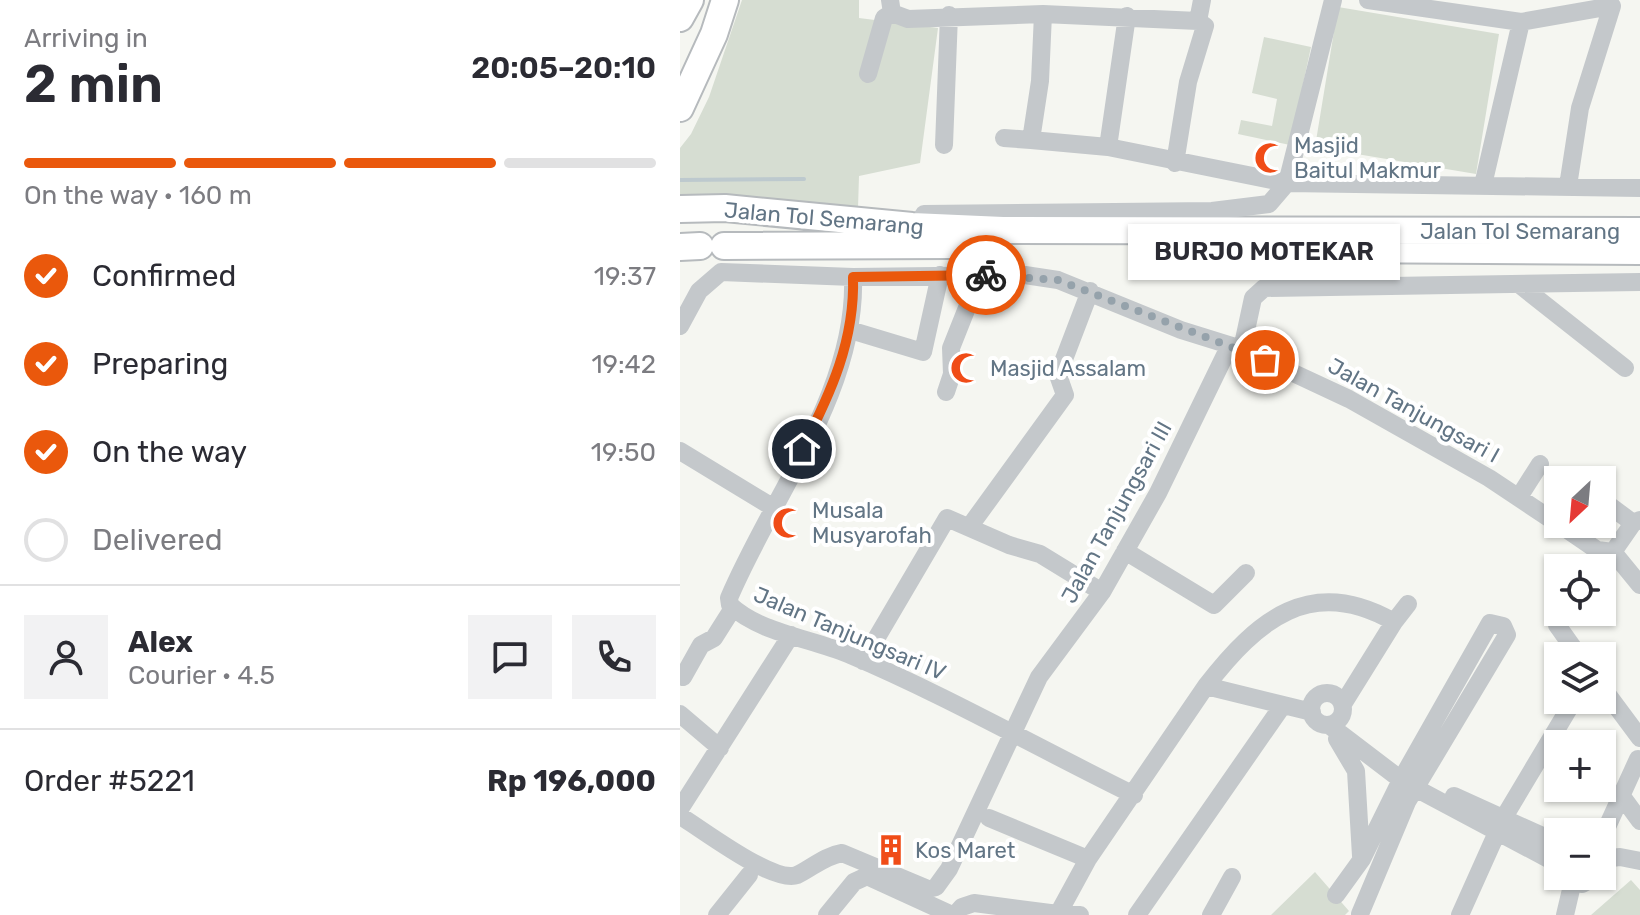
<!DOCTYPE html>
<html lang="en">
<head>
<meta charset="utf-8">
<style>
  :root { --surface:#fff; --page:#f2f2f3; --text:#2b2b33; --muted:#7c7c81; --line:#e1e1e2; --accent:#ea580c }
  body { margin:0; font-family:Rubik,sans-serif; background:var(--page); color:var(--text); height:100vh; display:flex; flex-direction:column; font-size:30px; white-space:nowrap }
  * { box-sizing:border-box; margin:0 }
  p { font-size:26px; color:var(--muted) }
  .icon { flex:none; width:44px; height:44px; fill:none; stroke:currentColor; stroke-width:2; stroke-linecap:round; stroke-linejoin:round }
  .map { position:relative; flex:1; overflow:hidden }
  .panel { display:flex; flex-direction:column; background:var(--surface); width:680px }
  .panel>* { flex:none }
  .needle { width:52px; rotate:206deg }
  .fabs { position:absolute; left:864px; top:466px; display:grid; gap:16px }
  .fabs a { display:grid; place-items:center; width:72px; height:72px; border-radius:0px; background:var(--surface); box-shadow:0 2px 6px #0004; font-size:40px }
  .pin { position:absolute; display:grid; place-items:center; width:68px; height:68px; color:#fff; margin:-34px; border:4px solid #fff; border-radius:50%; box-shadow:0 2px 8px #0007 }
  .courier { position:absolute; display:grid; place-items:center; width:80px; height:80px; margin:-40px; border:6px solid #ea580c; border-radius:50%; background:#fff; color:#222; box-shadow:0 2px 10px #0007 }
  .bubble { position:absolute; height:56px; border-radius:0px; background:var(--surface); box-shadow:0 2px 6px #0004; font-size:26px; font-weight:600; line-height:56px; text-align:center }
  .overview em { font-style:normal; font-weight:600 }
  .overview div { display:flex; flex-direction:column-reverse }
  .overview { display:flex; align-items:center; justify-content:space-between; height:136px; padding:0 24px }
  h1 { font-size:52px; font-weight:600; line-height:60px }
  .bar { display:grid; grid-template-columns:repeat(4,1fr); gap:12px 8px; align-content:center; height:96px; padding:0 24px }
  .bar i { height:10px; border-radius:6px; background:var(--line) }
  .bar .selected { background:var(--accent) }
  .bar p { grid-column:span 4 }
  .line { display:flex; align-items:center; gap:20px; padding:0 24px; border-top:2px solid var(--line) }
  .line div { flex:1 }
  .round { display:grid; place-items:center; flex:none; width:84px; height:84px; border-radius:0px; background:var(--page) }
  ol { padding:0 24px; list-style:none }
  li { display:flex; align-items:center; gap:24px; height:88px }
  li p { margin-inline-start:auto }
  li .icon { padding:8px; border-radius:50%; background:var(--accent); color:#fff; stroke-width:4 }
  li:last-child { color:var(--muted) }
  li i { width:44px; height:44px; border:4px solid var(--line); border-radius:50% }
  main { display:flex; flex:1; min-height:0 }
  .map>svg:first-child { display:block }
  .green { fill:#d6ddd2 }
  .lines { fill:none; stroke-linecap:round; stroke-linejoin:round }
  .stream { stroke:#bdc9ce; stroke-width:4 }
  .highway-casing { stroke:#b6babd; stroke-width:30 }
  .minor { stroke:#c4c8cb; stroke-width:18 }
  .highway { stroke:#fff; stroke-width:26 }
  .done { stroke:#95a2ab; stroke-width:8; stroke-dasharray:0 14.4 }
  .route { stroke:#ea580c; stroke-width:10 }
  .labels { text-anchor:middle; stroke-width:8; stroke-linejoin:round; paint-order:stroke }
  .poi-label { font-size:22px; fill:#627585; stroke:#fff; text-anchor:start }
  .street-label { font-size:22px; fill:#627585; stroke:#fff }
</style>
</head>
<body>
<main>
<section class="panel">
<div class="overview"><div><h1>2 min</h1><p>Arriving in</p></div><em>20:05–20:10</em></div>
<div class="bar"><i class="selected"></i><i class="selected"></i><i class="selected"></i><i></i><p>On the way · 160 m</p></div>
<ol>
<li><svg class="icon" aria-label="check" viewBox="0 0 24 24"><path d="M5 12l5 5 9-10"/></svg>Confirmed<p>19:37</p></li>
<li><svg class="icon" aria-label="check" viewBox="0 0 24 24"><path d="M5 12l5 5 9-10"/></svg>Preparing<p>19:42</p></li>
<li><svg class="icon" aria-label="check" viewBox="0 0 24 24"><path d="M5 12l5 5 9-10"/></svg>On the way<p>19:50</p></li>
<li><i></i>Delivered</li>
</ol>
<div class="line" style="height:144px"><a class="round"><svg class="icon" aria-label="person" viewBox="0 0 24 24"><circle cx="12" cy="8" r="4"/><path d="M4 21q1-7 8-7t8 7"/></svg></a><div><b>Alex</b><p>Courier · 4.5</p></div><a class="round"><svg class="icon" aria-label="chat" viewBox="0 0 24 24"><path d="M4 5h16v11H9l-5 4z"/></svg></a><a class="round"><svg class="icon" aria-label="phone" viewBox="0 0 24 24"><path d="M5 4h4l2 5-3 2q2 4 5 5l2-3 5 2v4C11 20 4 13 5 4z"/></svg></a></div>
<div class="line" style="height:104px"><div>Order #5221</div><b>Rp 196,000</b></div>
</section>
<div class="map">
<svg width="960" height="915" viewBox="0 0 960 915">
  <rect width="100%" height="100%" fill="#f5f6f1"/>
  <path class="green" d="M62,0h117v18l79,10 -18,135 -61,13 -1,32 -178,-14v-46l11,-14 18,-37z
    M658,7l161,27 -23,140 -161,-27z
    M584,37l47,10 -21,98 -52,-11 3,-14 31,6 5,-27 -25,-6z
    M635,872l34,39 -4,4h-74z
    M951,880l9,10v25h-49z"/>
  <g class="lines">
    <path class="stream" d="M0,180l124,-1"/>
    <defs>
      <path id="highway" d="M0,18l10,-18
        M0,108l34,-74 11,-34
        M0,209l45,-1 187,18 91,4 637,1
        M44,246l228,-1
        M0,247l20,-1
        M644,249l316,2"/>
    </defs>
    <use href="#highway" class="highway-casing"/>
    <path class="minor" d="M210,0l2,13 16,6 135,-5 155,7
      M688,0l153,22 91,-16 -32,102 -12,78
      M363,14l-3,67 -9,59 77,7 179,36 353,5
      M518,21l4,-21
      M188,74l16,-56 8,-5
      M324,138l27,2
      M264,145l5,-130
      M428,147l19,-131
      M495,163l13,-81 17,-56 -7,-5
      M803,185l38,-163
      M244,214l288,-3 57,-7 18,-21 46,-183
      M173,277c4,114 -81,219 -124,321l1,7c30,28 80,33 118,49 97,41 190,94 286,141
      M840,285l105,83
      M0,326l19,-35 22,-19 132,5 172,-2 33,5 123,50 61,19 107,50 140,79 69,46
      M170,330l73,22 17,-77
      M562,349l11,-51 11,-10 376,-6
      M266,392l6,-18 -1,-26 29,-73
      M0,451l94,57
      M839,497l21,-33
      M922,500l31,23
      M879,524l38,26 16,2
      M290,526l95,-131 -7,-20 32,-84
      M445,551l89,54 32,-32
      M933,552l27,33
      M933,552l20,-29 7,-3
      M714,622l14,-18
      M877,625l22,31
      M183,661l84,-143 62,27 31,9 62,38
      M3,677l18,-32 13,-7 19,-30
      M526,686c51,-66 105,-112 188,-64l-51,82
      M922,687l38,51
      M631 709a16 16 0 1 1 32 0a16 16 0 1 1-32 0Z
      M0,714l40,34
      M649,725l75,57 154,82
      M657,739l19,32 5,85
      M941,795l19,26
      M774,796l104,47
      M0,809l111,-174
      M0,816c22,13 93,68 117,59 15,-7 27,-19 45,-22l86,36 8,-2 13,-18 90,-192 63,-85 56,-99 71,-146
      M309,818l99,41
      M922,838l36,-79
      M922,859l18,-2 20,4
      M889,876l13,8 15,-8
      M656,895l26,-36 39,-79 89,-157 13,3 4,9 -100,167 -47,112
      M378,914l22,1
      M37,915l32,-40
      M147,915l27,-33 13,-6 85,39
      M275,915l7,-8 12,-4 84,11 30,-55 118,-173 106,26
      M457,915l146,-210
      M531,915l21,-38
      M780,915l43,-96 71,-119
      M885,915l8,-34"/>
    <use href="#highway" class="highway"/>
  </g>
  <g class="lines">
    <path class="done" d="M306,275l72,5 207,80"/>
    <path class="route" d="M122,449c29,-56 53,-109 51,-172l133,-2"/>
  </g>
  <defs>
    <symbol id="mosque-bare" viewBox="-9 -9 18 18"><path d="M3.5-4.9A6 6 0 1 0 3.5 4.9A5 5 0 1 1 3.5-4.9Z" fill="#f04c17" stroke="#fff" stroke-width="2.5" paint-order="stroke"/></symbol>
    <symbol id="building-bare" viewBox="-9 -9 18 18"><path d="M-4-6H4V6H1V3H-1V6H-4ZM-2.5-4.3h1.7v1.8h-1.7ZM.8-4.3h1.7v1.8H.8ZM-2.5-1h1.7V.8h-1.7ZM.8-1h1.7V.8H.8Z" fill="#f04c17" stroke="#fff" stroke-width="2.5" paint-order="stroke"/></symbol>
  </defs>
  <g fill-rule="evenodd">
    <use href="#mosque-bare" x="568" y="136" width="44" height="44"/>
    <use href="#mosque-bare" x="264" y="346" width="44" height="44"/>
    <use href="#mosque-bare" x="86" y="501" width="44" height="44"/>
    <use href="#building-bare" x="189" y="828" width="44" height="44"/>
  </g>
  <g class="labels">
    <g class="poi-label">
      <text x="614" y="153">Masjid<tspan x="614" dy="25">Baitul Makmur</tspan></text>
      <text x="310" y="376">Masjid Assalam</text>
      <text x="132" y="518">Musala<tspan x="132" dy="25">Musyarofah</tspan></text>
      <text x="235" y="858">Kos Maret</text>
    </g>
    <g class="street-label">
      <text transform="translate(144 218) rotate(5)" y="8">Jalan Tol Semarang</text>
      <text x="840" y="239">Jalan Tol Semarang</text>
      <text transform="translate(734 410) rotate(29)" y="8">Jalan Tanjungsari I</text>
      <text transform="translate(436 512) rotate(-61)" y="8">Jalan Tanjungsari III</text>
      <text transform="translate(170 633) rotate(23)" y="8">Jalan Tanjungsari IV</text>
    </g>
  </g>
</svg>
<div class="fabs">
<a><svg class="needle" viewBox="-14 -14 28 28"><path d="M0-13l5 13h-10z" fill="#e53935"/><path d="M0 13l5-13h-10z" fill="#7c7c81"/></svg></a>
<a><svg class="icon" aria-label="locate" viewBox="0 0 24 24"><circle cx="12" cy="12" r="6"/><path d="M12 2v4M12 18v4M2 12h4M18 12h4"/></svg></a>
<a><svg class="icon" aria-label="layers" viewBox="0 0 24 24"><path d="M12 4l9 5-9 5-9-5zM3 14l9 5 9-5"/></svg></a>
<a>+</a>
<a>−</a>
</div>
<div class="pin" style="left:585px;top:360px;background:#ea580c"><svg class="icon" aria-label="bag" viewBox="0 0 24 24"><path d="M5 8h14l-1 12H6zM9 8a3 3 0 0 1 6 0"/></svg></div>
<div class="pin" style="left:122px;top:449px;background:#1f2937"><svg class="icon" aria-label="home" viewBox="0 0 24 24"><path d="M3 11l9-7 9 7M6 9v11h12V9"/></svg></div>
<div class="courier" style="left:306px;top:275px"><svg class="icon" aria-label="bike" viewBox="0 0 24 24"><circle cx="6" cy="16" r="4"/><circle cx="18" cy="16" r="4"/><path d="M6 16l4-8h5l3 8M10 8l3 8H6M13 5h3"/></svg></div>
<div class="bubble" style="left:448px;top:224px;width:272px">BURJO MOTEKAR</div>
</div>
</main>
</body>
</html>
